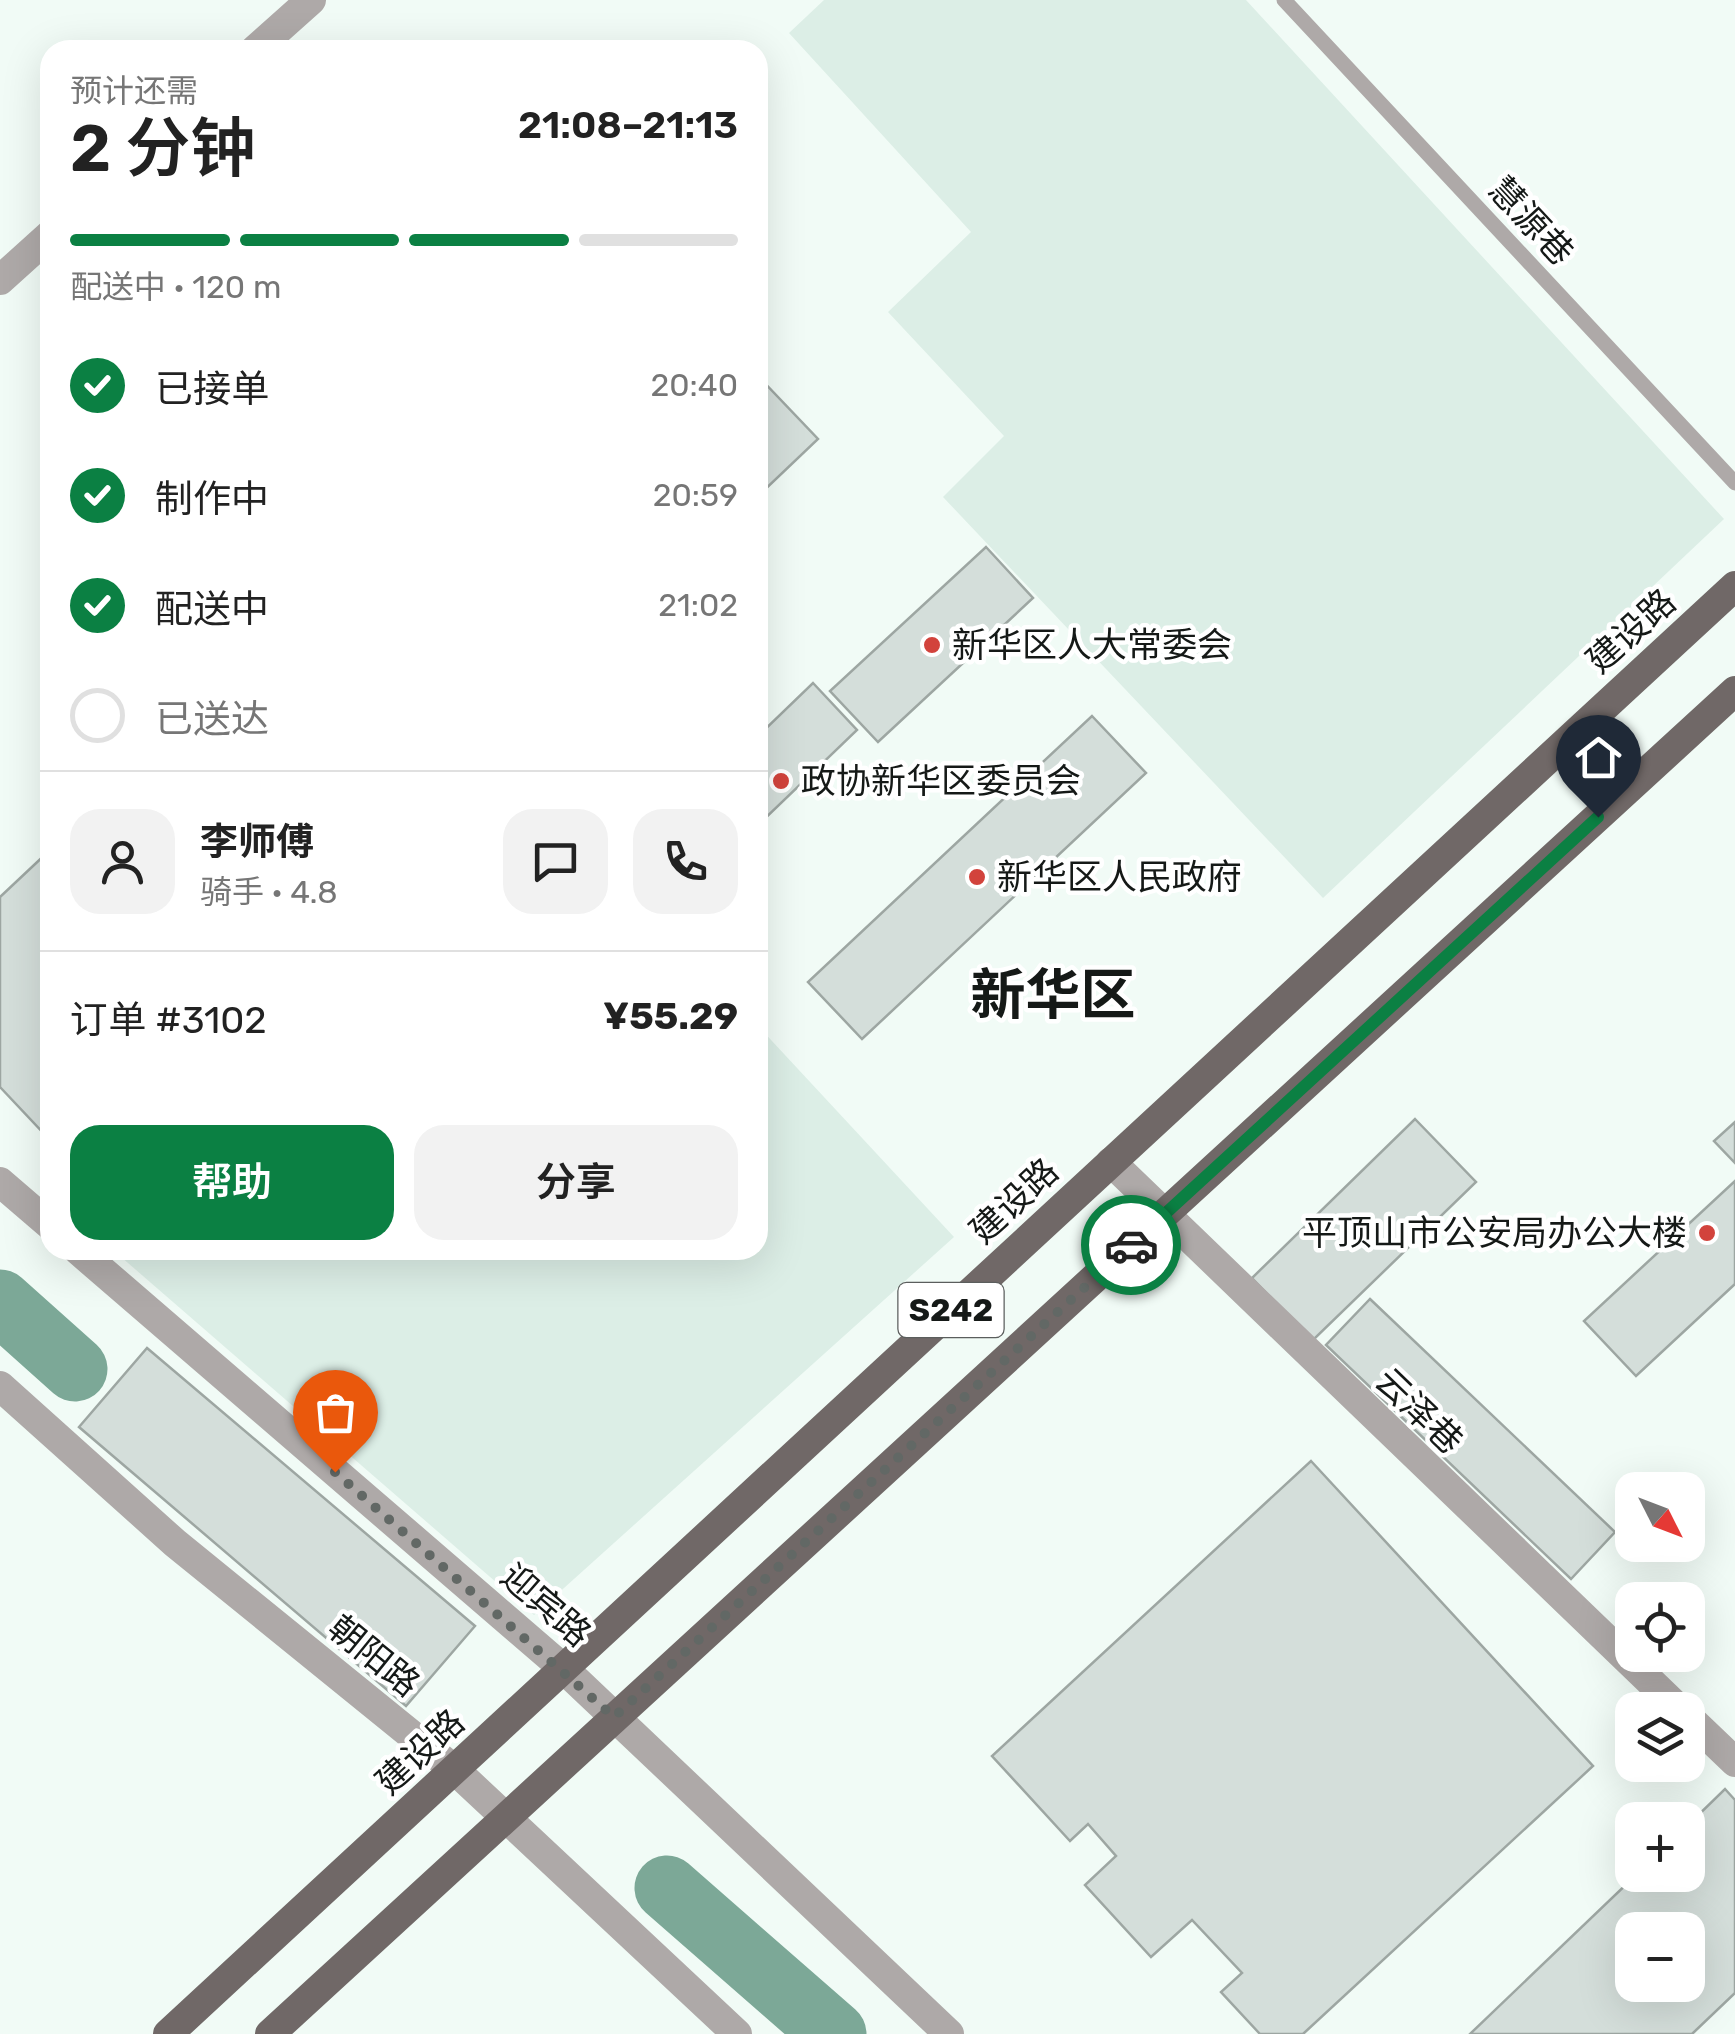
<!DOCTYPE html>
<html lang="zh">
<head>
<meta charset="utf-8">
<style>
  :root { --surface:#fff; --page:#f2f2f2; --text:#222; --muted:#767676; --line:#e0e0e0; --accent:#0b8043 }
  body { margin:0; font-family:Rubik,"Noto Sans SC",sans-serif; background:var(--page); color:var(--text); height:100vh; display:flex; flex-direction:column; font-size:38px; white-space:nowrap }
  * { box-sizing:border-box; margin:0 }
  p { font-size:32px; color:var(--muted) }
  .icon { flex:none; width:55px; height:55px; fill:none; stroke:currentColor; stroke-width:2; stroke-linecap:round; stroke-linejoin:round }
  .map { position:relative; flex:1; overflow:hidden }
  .details { position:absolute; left:40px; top:40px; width:728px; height:1220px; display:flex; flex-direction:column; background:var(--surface); border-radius:30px; box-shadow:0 10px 40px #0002 }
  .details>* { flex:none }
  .needle { width:65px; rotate:132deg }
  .buttons { position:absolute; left:1615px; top:1472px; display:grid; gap:20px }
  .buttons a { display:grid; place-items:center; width:90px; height:90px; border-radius:20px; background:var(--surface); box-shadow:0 10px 40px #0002; font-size:50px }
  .pin { position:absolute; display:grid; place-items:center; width:85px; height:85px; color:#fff; margin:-102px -42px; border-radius:50% 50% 50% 0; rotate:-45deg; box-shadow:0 0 10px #0007 }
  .pin .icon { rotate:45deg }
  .courier { position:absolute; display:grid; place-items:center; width:100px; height:100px; margin:-50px; border:8px solid #0b8043; border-radius:50%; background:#fff; color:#222; box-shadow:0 2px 12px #0007 }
  .head em { font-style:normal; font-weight:600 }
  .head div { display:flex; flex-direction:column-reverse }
  .head { display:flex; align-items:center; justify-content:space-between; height:170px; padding:0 30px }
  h1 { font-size:65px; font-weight:600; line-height:75px }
  .bar { display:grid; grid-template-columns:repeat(4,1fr); gap:15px 10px; align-content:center; height:120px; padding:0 30px }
  .bar i { height:12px; border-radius:8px; background:var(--line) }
  .bar .active { background:var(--accent) }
  .bar p { grid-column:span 4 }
  .line { display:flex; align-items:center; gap:25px; padding:0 30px; border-top:2px solid var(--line) }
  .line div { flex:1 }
  .round { display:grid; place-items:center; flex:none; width:105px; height:105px; border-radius:30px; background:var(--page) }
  ol { padding:0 30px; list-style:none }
  li { display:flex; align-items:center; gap:30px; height:110px }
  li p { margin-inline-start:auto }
  li .icon { padding:10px; border-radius:50%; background:var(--accent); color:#fff; stroke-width:4 }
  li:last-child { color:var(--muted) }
  li i { width:55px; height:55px; border:5px solid var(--line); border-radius:50% }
  .cta { display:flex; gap:20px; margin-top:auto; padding:20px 30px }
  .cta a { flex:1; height:115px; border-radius:30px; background:var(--accent); color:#fff; font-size:40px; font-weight:600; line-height:115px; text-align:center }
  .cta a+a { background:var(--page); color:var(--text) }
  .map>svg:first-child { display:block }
  .built { fill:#dceee6 }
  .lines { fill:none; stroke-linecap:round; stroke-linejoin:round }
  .river { stroke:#7ca897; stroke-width:65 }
  .building { fill:#d4deda; stroke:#9da6a2; stroke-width:2.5; fill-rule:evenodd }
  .lane { stroke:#aea9a8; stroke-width:15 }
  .street { stroke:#aea9a8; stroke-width:30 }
  .primary { stroke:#706867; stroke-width:30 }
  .done { stroke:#626865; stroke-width:10; stroke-dasharray:0 18 }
  .route { stroke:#0b8043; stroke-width:12 }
  .poi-dot { fill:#d2433c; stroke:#fff; stroke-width:4 }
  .labels { text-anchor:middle; stroke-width:9; stroke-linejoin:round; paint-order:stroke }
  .shield { fill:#fff; stroke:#5b5e5d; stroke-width:2.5 }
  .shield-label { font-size:32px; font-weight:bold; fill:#151917 }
  .street-label { font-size:35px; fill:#151917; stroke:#fff }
  .poi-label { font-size:35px; fill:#151917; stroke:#fff; text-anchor:start }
  .town-label { font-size:55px; font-weight:bold; fill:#151917; stroke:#fff }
</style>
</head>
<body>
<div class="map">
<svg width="1735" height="2034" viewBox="0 0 1735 2034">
  <rect width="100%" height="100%" fill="#f1fbf6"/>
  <path class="built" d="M824,0h422l478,519 -401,379 -380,-401 61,-61 -116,-124 83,-80 -182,-199z
    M758,1026l196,211 -420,378 -421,-365h645z"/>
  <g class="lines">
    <path class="river" d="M0,1302l75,67
      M667,1888l167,146"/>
  </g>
  <path class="building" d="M758,376l60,63 -60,57z
    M986,547l47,51 -155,144 -48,-51z
    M813,683l44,47 -99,95v-89z
    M1092,716l54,57 -284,266 -54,-57z
    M50,850v290l-50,-53v-190z
    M1415,1119l61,63 -164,159 -60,-63z
    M1735,1122v41l-21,-22z
    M1735,1181v103l-99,92 -52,-55z
    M1370,1299l245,233 -44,47 -245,-234z
    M147,1348l328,278 -69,80 -327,-279z
    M1311,1461l282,305 -290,268h-43l-39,-42 21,-19 -50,-53 -41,37 -66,-72 31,-29 -28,-32 -18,17 -78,-85z
    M1725,1789l10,11v193l-43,41h-222l166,-159h52v-50zM1632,1930h56v55h-56z"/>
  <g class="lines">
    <path class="lane" d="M1284,0l451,483"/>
    <path class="street" d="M255,50l56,-50
      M0,280l50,-45
      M1111,1162l569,548
      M0,1182l50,43
      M78,1250l486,419 385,365
      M0,1386l175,157 281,228 281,263
      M1688,1717l47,45"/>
    <path class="primary" d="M168,2034l1567,-1448
      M270,2034l1465,-1343"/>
  </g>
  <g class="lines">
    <path class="done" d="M335,1472l279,245 517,-472"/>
    <path class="route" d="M1131,1245l467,-428"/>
  </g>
  <g class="poi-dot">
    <circle cx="932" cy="645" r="10"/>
    <circle cx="781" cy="781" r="10"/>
    <circle cx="977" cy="877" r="10"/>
    <circle cx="1707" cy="1233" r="10"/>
  </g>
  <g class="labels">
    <rect class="shield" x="898.5" y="1283" width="105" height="54" rx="8"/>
    <g class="shield-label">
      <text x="951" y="1321">S242</text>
    </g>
    <g class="street-label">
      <text transform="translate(1531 221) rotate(47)" y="12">慧源巷</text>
      <text transform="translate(1631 631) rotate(-42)" y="12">建设路</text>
      <text transform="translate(1014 1201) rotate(-43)" y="12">建设路</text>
      <text transform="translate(1419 1411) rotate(44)" y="12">云泽巷</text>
      <text transform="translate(546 1605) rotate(41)" y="12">迎宾路</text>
      <text transform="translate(374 1656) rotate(39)" y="12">朝阳路</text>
      <text transform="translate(420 1752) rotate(-43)" y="12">建设路</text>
    </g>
    <g class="poi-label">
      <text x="952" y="657">新华区人大常委会</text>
      <text x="801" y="793">政协新华区委员会</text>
      <text x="997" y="889">新华区人民政府</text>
      <text x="1687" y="1245" text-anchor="end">平顶山市公安局办公大楼</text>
    </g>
    <g class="town-label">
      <text x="1053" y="1014">新华区</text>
    </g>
  </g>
</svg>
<div class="buttons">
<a><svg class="needle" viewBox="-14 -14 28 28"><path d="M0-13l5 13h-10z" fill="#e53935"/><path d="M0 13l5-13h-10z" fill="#767676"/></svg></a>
<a><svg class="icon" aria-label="locate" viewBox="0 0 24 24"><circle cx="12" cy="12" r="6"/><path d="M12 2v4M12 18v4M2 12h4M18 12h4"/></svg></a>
<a><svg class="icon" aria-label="layers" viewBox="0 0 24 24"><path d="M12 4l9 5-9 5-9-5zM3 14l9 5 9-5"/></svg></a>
<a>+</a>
<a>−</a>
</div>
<div class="pin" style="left:335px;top:1472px;background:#ea580c"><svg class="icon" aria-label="bag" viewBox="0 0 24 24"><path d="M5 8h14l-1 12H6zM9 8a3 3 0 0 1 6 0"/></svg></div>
<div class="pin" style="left:1598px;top:817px;background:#1f2937"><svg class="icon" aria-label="home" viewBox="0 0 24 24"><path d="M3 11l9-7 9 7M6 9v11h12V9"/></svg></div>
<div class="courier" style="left:1131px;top:1245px"><svg class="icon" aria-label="car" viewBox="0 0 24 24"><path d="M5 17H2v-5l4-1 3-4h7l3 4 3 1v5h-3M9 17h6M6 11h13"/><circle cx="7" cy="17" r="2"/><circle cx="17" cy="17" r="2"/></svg></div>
<section class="details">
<div class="head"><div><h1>2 分钟</h1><p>预计还需</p></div><em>21:08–21:13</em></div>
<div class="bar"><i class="active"></i><i class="active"></i><i class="active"></i><i></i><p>配送中 · 120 m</p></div>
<ol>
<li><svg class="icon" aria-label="check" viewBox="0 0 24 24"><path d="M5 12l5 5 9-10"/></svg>已接单<p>20:40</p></li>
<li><svg class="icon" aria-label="check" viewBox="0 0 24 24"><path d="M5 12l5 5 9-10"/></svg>制作中<p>20:59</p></li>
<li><svg class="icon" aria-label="check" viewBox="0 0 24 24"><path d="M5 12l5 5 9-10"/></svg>配送中<p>21:02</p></li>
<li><i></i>已送达</li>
</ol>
<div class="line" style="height:180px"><a class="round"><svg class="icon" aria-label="person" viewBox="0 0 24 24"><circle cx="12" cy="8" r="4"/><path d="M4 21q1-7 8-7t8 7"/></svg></a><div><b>李师傅</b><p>骑手 · 4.8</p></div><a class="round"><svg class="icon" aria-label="chat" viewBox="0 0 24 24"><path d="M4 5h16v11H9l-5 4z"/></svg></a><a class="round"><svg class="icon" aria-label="phone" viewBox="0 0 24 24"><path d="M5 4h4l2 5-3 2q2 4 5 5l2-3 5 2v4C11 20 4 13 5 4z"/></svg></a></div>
<div class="line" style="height:130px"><div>订单 #3102</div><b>¥55.29</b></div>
<div class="cta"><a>帮助</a><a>分享</a></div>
</section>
</div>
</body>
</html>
